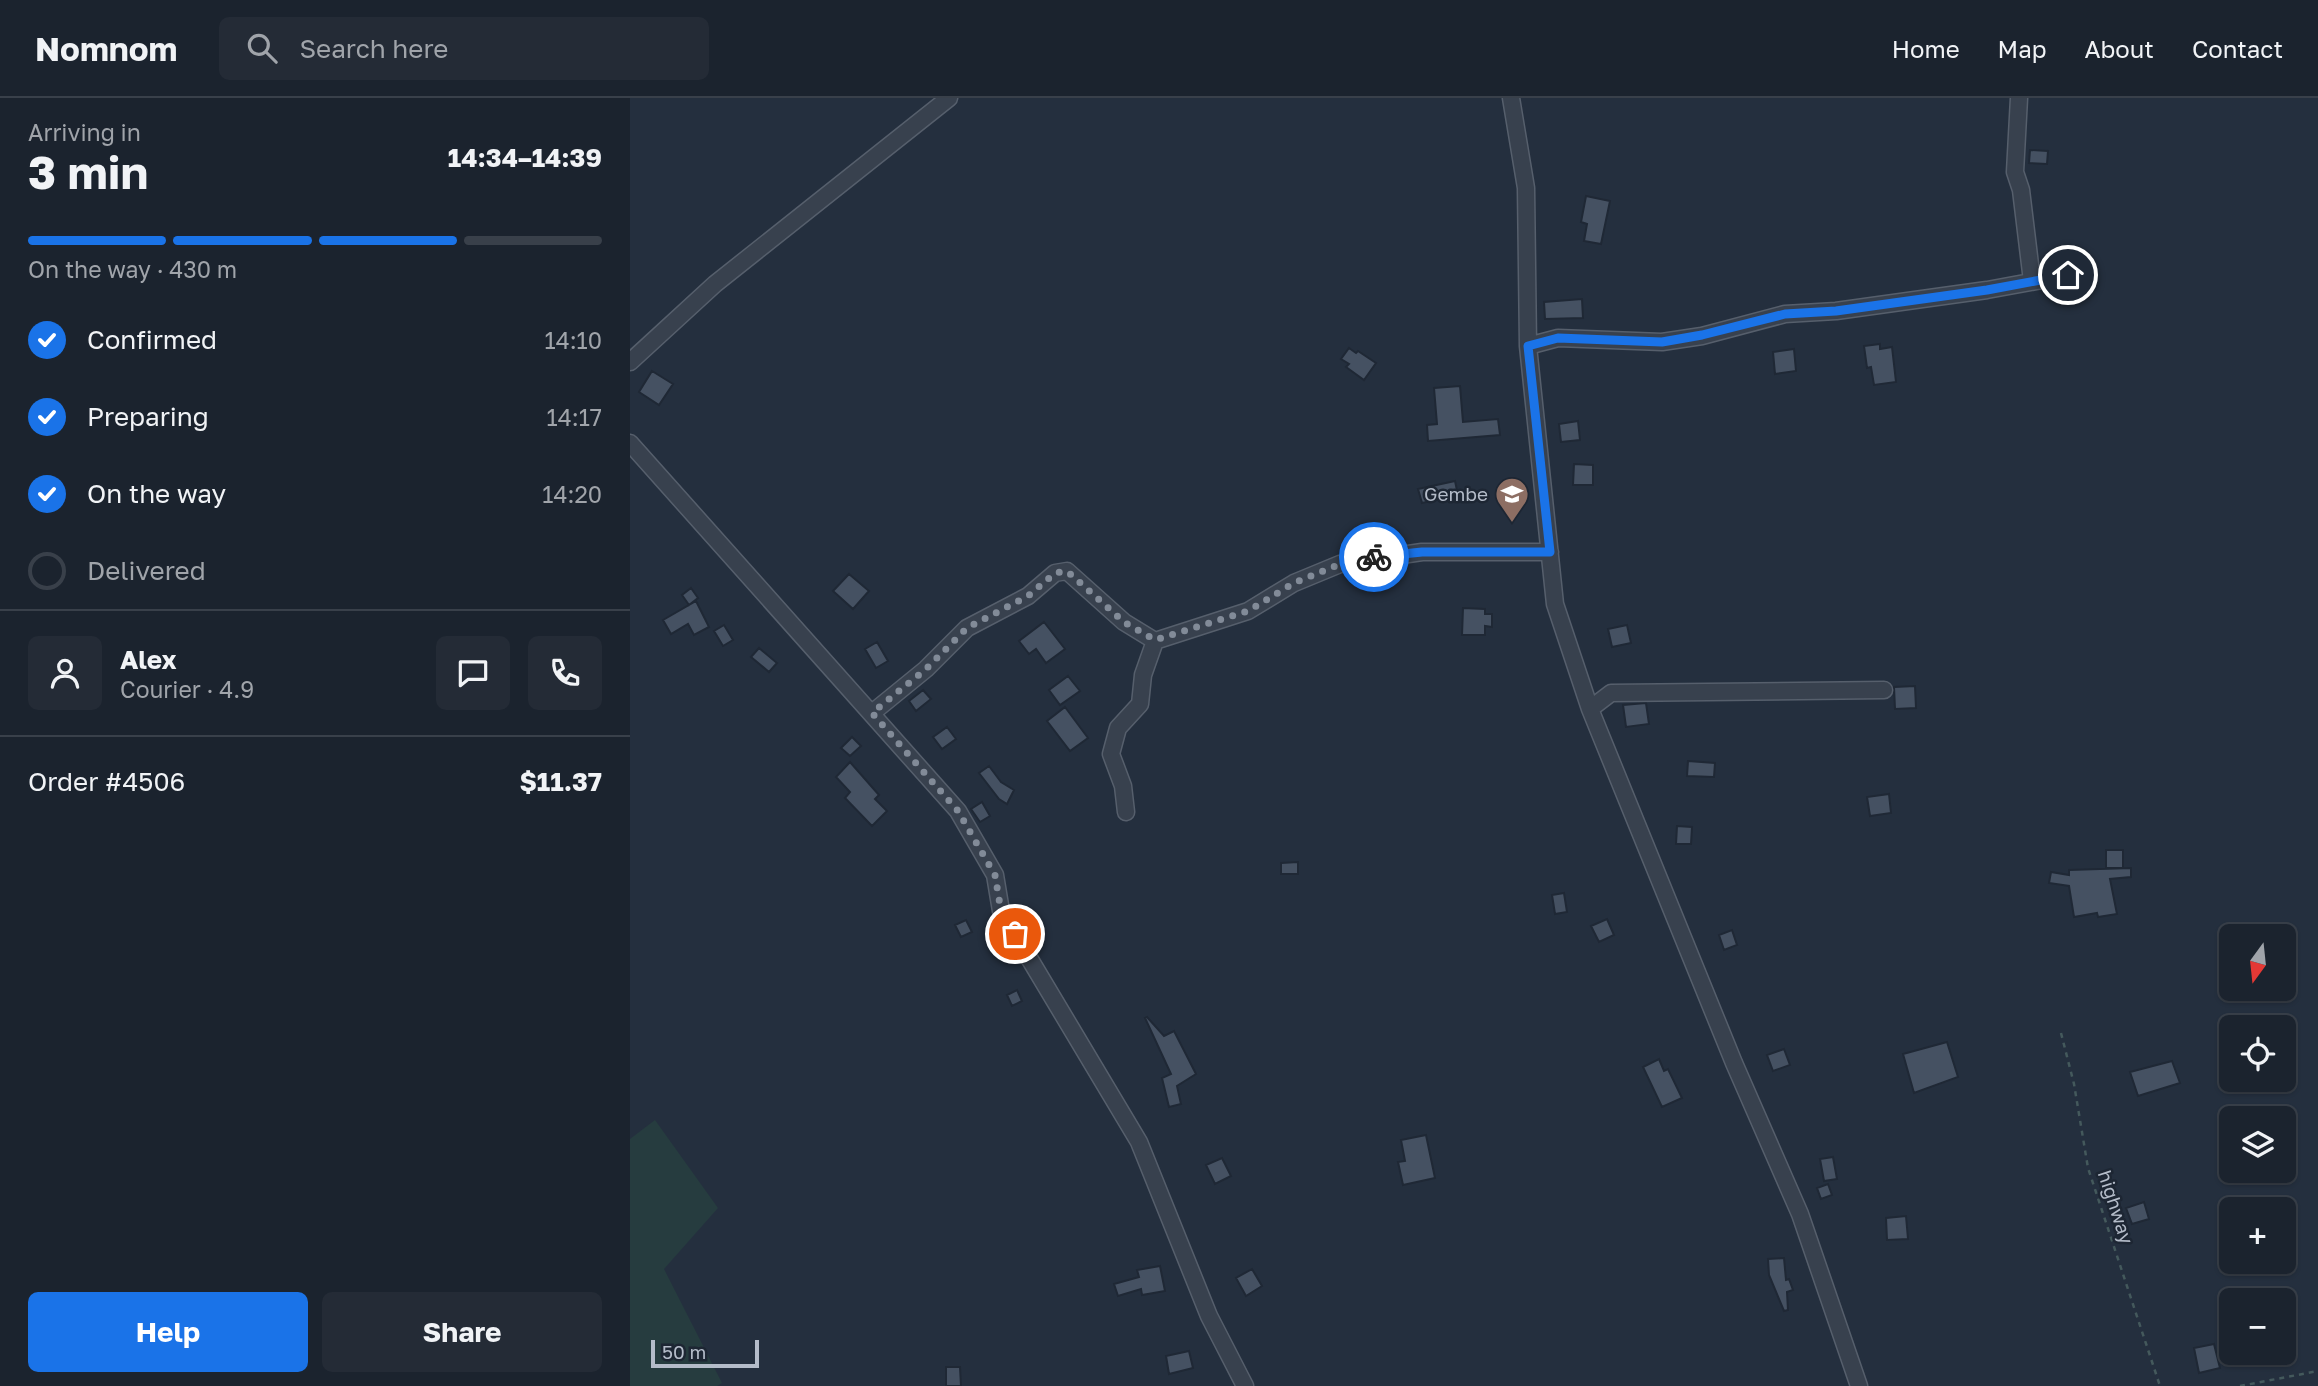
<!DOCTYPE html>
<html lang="en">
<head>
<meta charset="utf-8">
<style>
  :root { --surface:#1b232e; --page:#242b36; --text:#f1f3f6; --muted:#a0a4aa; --line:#39404a; --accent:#1a73e8 }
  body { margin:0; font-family:"Golos Text",sans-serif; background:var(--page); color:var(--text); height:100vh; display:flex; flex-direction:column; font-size:26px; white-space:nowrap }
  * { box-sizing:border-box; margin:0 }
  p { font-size:23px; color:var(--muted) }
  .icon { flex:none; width:38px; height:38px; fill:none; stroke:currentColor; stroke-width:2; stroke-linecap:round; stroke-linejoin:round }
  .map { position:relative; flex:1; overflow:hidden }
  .drawer { display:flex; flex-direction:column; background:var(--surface); width:630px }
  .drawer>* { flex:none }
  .needle { width:46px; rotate:195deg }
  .tools { position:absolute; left:1589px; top:826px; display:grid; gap:14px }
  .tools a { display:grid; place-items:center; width:77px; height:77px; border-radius:10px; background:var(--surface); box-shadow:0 2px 5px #0004,0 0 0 2px var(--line); font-size:35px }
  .scale { position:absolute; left:21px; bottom:18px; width:108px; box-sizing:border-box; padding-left:7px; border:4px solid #b4bcc9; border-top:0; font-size:19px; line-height:24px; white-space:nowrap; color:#b4bcc9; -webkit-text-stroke:5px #1d2633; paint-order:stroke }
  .pin { position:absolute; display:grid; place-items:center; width:60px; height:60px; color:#fff; margin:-30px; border:4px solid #fff; border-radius:50%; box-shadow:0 2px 7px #0007 }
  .courier { position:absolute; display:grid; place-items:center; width:70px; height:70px; margin:-35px; border:5px solid #1a73e8; border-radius:50%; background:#fff; color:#222; box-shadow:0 2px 9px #0007 }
  .overview em { font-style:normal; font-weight:700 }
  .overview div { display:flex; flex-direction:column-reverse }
  .overview { display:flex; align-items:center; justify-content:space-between; height:119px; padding:0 28px }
  h1 { font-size:46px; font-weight:700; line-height:52px }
  .bar { display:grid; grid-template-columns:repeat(4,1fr); gap:10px 7px; align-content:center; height:84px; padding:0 28px }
  .bar i { height:9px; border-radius:5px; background:var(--line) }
  .bar .selected { background:var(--accent) }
  .bar p { grid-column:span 4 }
  .line { display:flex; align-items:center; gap:18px; padding:0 28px; border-top:2px solid var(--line) }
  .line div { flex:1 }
  .round { display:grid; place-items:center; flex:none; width:74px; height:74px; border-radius:10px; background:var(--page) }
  ol { padding:0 28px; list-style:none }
  li { display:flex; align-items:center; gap:21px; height:77px }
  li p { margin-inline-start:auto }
  li .icon { padding:7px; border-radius:50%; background:var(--accent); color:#fff; stroke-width:4 }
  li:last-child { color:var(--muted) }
  li i { width:38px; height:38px; border:4px solid var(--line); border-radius:50% }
  .cta { display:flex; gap:14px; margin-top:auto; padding:14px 28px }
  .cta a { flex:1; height:80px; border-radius:10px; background:var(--accent); color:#fff; font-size:28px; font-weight:700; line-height:80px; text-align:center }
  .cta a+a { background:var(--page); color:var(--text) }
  header { display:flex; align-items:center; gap:42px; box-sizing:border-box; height:98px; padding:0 35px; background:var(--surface); border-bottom:2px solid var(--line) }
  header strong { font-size:33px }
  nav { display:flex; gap:38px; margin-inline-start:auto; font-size:24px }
  .search { width:490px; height:63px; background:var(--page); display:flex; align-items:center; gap:18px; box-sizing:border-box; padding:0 24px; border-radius:10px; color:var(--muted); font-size:26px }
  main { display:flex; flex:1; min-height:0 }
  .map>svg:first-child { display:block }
  .green { fill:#263c3f }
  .building { fill:#455162; stroke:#1f2835; stroke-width:2 }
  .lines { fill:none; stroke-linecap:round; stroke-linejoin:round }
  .minor-casing { stroke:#565f6c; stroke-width:19 }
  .path { stroke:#44595c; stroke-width:2.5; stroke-dasharray:5 5; stroke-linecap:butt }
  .minor { stroke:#38414e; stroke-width:16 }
  .done { stroke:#828b98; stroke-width:7; stroke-dasharray:0 12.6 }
  .route { stroke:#1a73e8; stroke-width:9 }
  .labels { text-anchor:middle; stroke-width:5; stroke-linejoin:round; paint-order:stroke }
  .poi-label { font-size:19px; fill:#b4bcc9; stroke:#1d2633; text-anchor:end }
  .street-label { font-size:19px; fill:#b4bcc9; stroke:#1d2633 }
</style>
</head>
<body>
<header>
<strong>Nomnom</strong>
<div class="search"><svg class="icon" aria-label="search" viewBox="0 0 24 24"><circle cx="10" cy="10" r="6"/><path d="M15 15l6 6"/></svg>Search here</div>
<nav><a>Home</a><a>Map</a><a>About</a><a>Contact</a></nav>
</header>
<main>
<section class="drawer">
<div class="overview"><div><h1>3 min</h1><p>Arriving in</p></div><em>14:34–14:39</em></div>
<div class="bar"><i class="selected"></i><i class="selected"></i><i class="selected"></i><i></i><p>On the way · 430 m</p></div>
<ol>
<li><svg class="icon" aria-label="check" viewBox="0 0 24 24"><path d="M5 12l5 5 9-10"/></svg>Confirmed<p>14:10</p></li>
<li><svg class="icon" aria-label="check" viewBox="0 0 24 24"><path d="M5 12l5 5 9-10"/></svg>Preparing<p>14:17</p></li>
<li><svg class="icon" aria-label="check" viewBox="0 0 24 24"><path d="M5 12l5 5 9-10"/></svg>On the way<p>14:20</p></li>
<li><i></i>Delivered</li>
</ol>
<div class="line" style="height:126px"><a class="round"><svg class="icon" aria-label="person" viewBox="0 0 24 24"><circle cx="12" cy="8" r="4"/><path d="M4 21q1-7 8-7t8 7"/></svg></a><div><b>Alex</b><p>Courier · 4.9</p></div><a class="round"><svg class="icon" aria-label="chat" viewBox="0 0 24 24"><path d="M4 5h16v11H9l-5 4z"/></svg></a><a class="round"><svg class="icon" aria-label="phone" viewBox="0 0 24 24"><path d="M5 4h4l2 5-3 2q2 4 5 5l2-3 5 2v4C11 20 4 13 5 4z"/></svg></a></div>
<div class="line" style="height:91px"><div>Order #4506</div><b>$11.37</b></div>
<div class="cta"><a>Help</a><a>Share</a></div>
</section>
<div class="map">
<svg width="1688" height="1288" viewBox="0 0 1688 1288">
  <rect width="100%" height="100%" fill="#242f3e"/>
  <path class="green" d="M25,1022l63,88 -54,61 58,114 -5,3h-87v-247z"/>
  <path class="building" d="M1400,52l18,1 -1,13 -18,-1z
    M956,98l24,5 -9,43 -17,-3 3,-17 -6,-2z
    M952,201l1,19 -38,1 -1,-17z
    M1250,246v5l12,-2 4,35 -22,3 -3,-18 -4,1 -3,-22z
    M719,250l7,5 2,-2 18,12 -12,17 -18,-13 3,-3 -8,-5z
    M1164,251l2,22 -21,3 -2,-22z
    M22,273l21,13 -14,21 -20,-13z
    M830,288l3,36 35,-3 2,16 -72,6 -1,-16 10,-1 -3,-36z
    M948,323l2,19 -19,2 -2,-18z
    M944,366l19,1v20h-20z
    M825,383l3,14 -36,8 -4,-14z
    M219,476l20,17 -16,18 -20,-18z
    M61,490l7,10 -9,7 -7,-10z
    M66,503l13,26 -15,8 -6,-11 -17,10 -8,-14z
    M833,510l22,1v5h7v13l-7,-1v9h-23z
    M414,524l21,27 -19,14 -10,-14 -7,5 -10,-13z
    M94,527l9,15 -10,6 -9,-15z
    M997,527l4,18 -19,4 -4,-18z
    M247,544l11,19 -12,7 -11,-19z
    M129,550l18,15 -8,9 -18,-15z
    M438,578l12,15 -20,14 -11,-15z
    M1285,588l1,22 -21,1 -1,-22z
    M293,592l8,9 -15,12 -7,-10z
    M1016,605l3,21 -23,3 -3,-22z
    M435,609l23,31 -18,13 -23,-30z
    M317,629l9,12 -14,10 -9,-12z
    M222,639l9,9 -11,10 -9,-8z
    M1058,663l27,2 -1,14 -27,-1z
    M220,664l29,33 -4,4 12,12 -15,15 -27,-28 5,-6 -14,-15z
    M359,668l12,16 13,8 -7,14 -8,-5 -20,-26z
    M1259,696l2,19 -21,3 -3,-19z
    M352,704l8,14 -10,6 -9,-13z
    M1047,728l15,1 -1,17h-15z
    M1476,752h17v18h-17z
    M668,764v12h-17v-11z
    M1501,770v9l-21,2 7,35 -19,3 -1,-4 -23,4 -5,-31 -20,-3 2,-11 18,3v-5z
    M934,795l3,19 -12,2 -3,-19z
    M977,821l7,16 -15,7 -8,-16z
    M336,822l6,12 -11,5 -6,-12z
    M1102,832l5,15 -13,5 -5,-15z
    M387,892l5,11 -10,5 -5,-11z
    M517,919l17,19 10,-5 22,43 -19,12 4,18 -12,3 -7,-29 9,-4 -26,-56z
    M1317,944l11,35 -44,16 -11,-39z
    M1154,951l6,16 -17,6 -6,-16z
    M1029,961l5,12 4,-2 14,29 -20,9 -19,-40z
    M1542,963l8,22 -42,13 -8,-24z
    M796,1037l9,43 -32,7 -5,-23 7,-1 -4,-21z
    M1203,1059l4,22 -13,2 -4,-22z
    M592,1060l9,18 -16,8 -9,-19z
    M1198,1086l4,11 -11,4 -4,-11z
    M1514,1104l5,17 -17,5 -6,-16z
    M1276,1118l2,23 -21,1 -1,-22z
    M1154,1160l2,22 3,-1 4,11 -6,2 1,18 -4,1 -15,-36 -1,-16z
    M530,1168l5,25 -23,4 -1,-6 -23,7 -4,-12 25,-7 -2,-7z
    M622,1171l10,17 -16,10 -10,-18z
    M1584,1246l6,24 -21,5 -5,-25z
    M559,1253l4,17 -24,6 -3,-18z
    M316,1269h14l1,19h-15z"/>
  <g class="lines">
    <defs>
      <path id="minor" d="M881,0l15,90 2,158 27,258 35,105 144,354 66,151 59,172
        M1389,0l-4,74 6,18 11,91
        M898,248l30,-8 104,4 40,-6 83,-22 51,-3 151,-21 82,-15
        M0,264l85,-78 234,-186
        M0,345l328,368 37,64 6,36 138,231 70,174 36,70
        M960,611l21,-16 273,-3
        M242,615l54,-44 41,-41 61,-32 27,-23 12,-2 57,51 31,19
        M496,714l-3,-26 -12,-32 7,-26 22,-24 3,-29 12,-34 93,-30 46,-28 46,-19 82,-12h128"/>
    </defs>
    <use href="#minor" class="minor-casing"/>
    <path class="path" d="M1431,935l13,51 14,84 72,218
      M1610,1288l78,-15"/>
    <use href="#minor" class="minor"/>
  </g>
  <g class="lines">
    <path class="done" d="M385,836l-14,-23 -6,-36 -37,-64 -86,-98 54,-44 41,-41 61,-32 27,-23 12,-2 57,51 31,18 93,-29 46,-28 46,-19 34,-7"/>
    <path class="route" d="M744,459l48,-5h128l-22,-206 30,-8 104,4 40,-7 83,-21 51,-3 151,-21 81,-15"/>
  </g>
  <defs>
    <symbol id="school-pin" viewBox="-11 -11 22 30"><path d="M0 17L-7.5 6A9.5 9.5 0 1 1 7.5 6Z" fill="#8d6e63" stroke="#1d2633"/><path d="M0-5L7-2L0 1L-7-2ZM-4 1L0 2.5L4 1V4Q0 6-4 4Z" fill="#fff"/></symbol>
  </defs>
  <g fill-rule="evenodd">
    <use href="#school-pin" x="863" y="377" width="38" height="52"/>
  </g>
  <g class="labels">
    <g class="poi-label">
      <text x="858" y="403">Gembe</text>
    </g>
    <g class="street-label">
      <text transform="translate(1486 1109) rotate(72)" y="7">highway</text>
    </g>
  </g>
</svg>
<div class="tools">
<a><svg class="needle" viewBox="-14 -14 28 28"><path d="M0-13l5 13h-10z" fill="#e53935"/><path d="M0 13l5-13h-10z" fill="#a0a4aa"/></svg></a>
<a><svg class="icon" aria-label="locate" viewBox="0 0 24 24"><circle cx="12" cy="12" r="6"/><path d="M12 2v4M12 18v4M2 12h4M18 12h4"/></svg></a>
<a><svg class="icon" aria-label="layers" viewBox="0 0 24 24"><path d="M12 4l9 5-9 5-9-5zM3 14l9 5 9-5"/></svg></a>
<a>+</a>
<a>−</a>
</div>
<div class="scale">50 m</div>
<div class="pin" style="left:385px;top:836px;background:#ea580c"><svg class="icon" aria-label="bag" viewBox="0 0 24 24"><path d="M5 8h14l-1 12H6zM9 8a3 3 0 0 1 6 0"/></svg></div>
<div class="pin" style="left:1438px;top:177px;background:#1f2937"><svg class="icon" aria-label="home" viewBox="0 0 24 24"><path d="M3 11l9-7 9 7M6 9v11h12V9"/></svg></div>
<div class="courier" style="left:744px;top:459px"><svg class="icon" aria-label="bike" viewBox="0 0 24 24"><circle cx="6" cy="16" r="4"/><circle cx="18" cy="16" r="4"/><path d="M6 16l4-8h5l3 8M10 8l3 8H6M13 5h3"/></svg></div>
</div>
</main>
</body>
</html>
